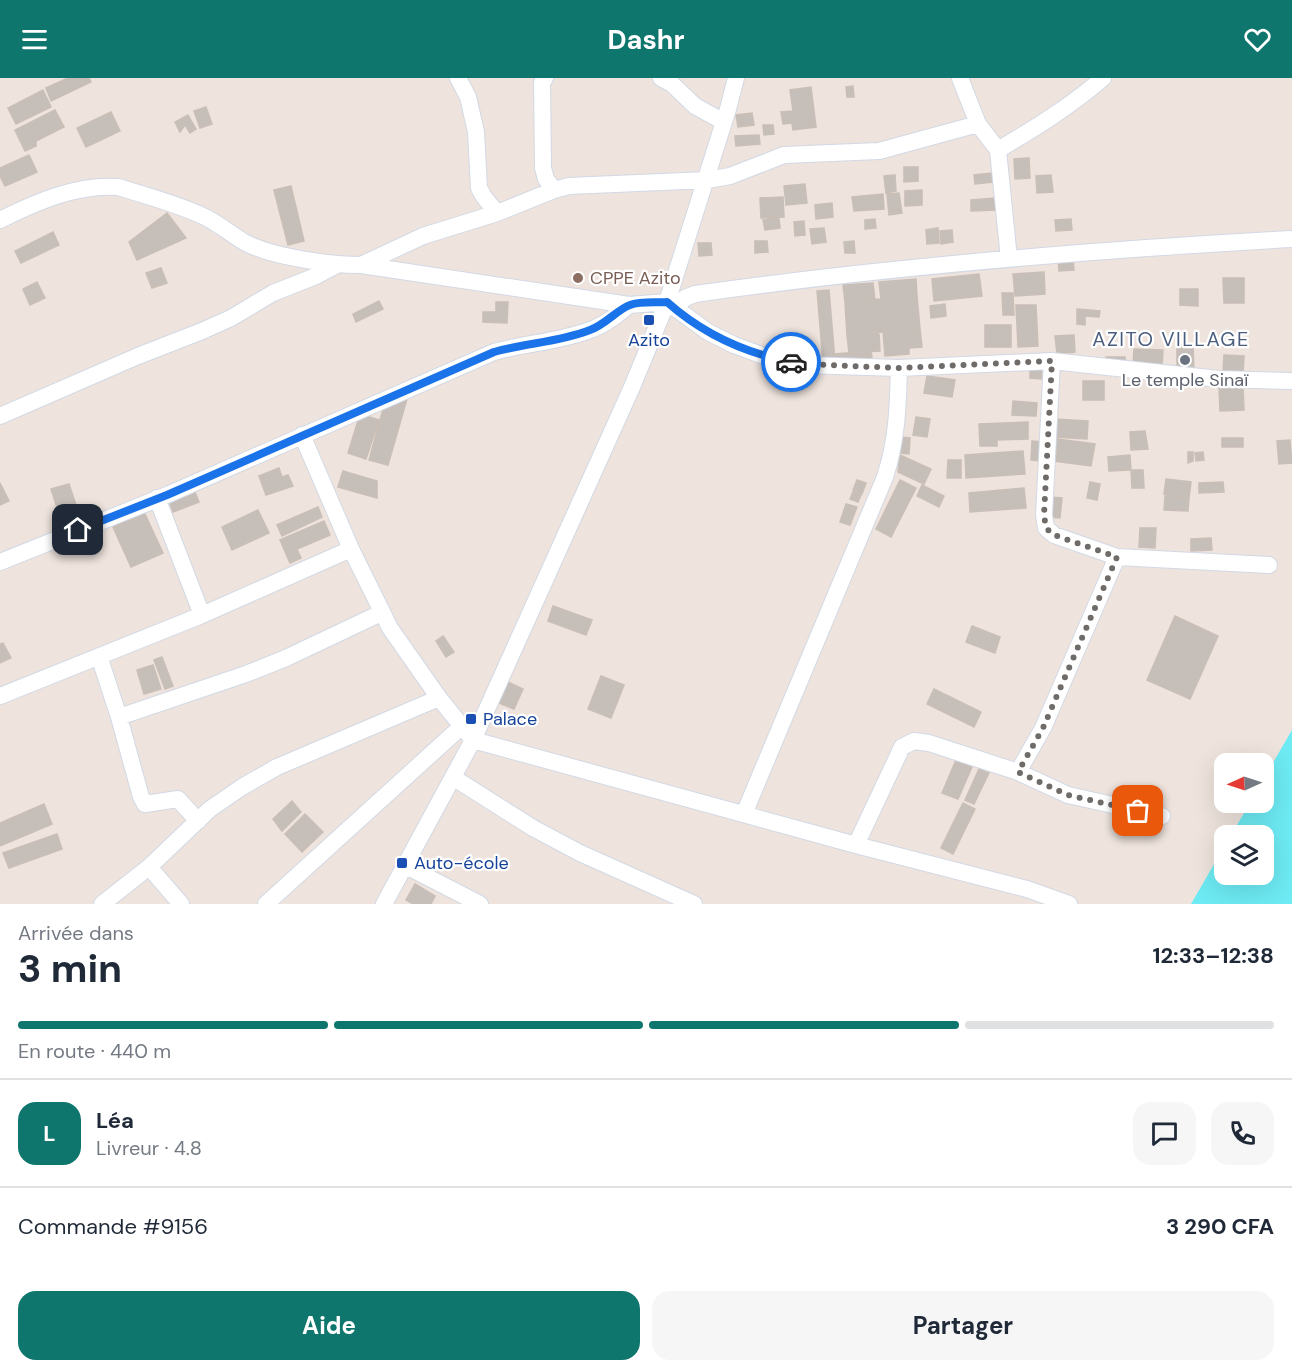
<!DOCTYPE html>
<html lang="fr">
<head>
<meta charset="utf-8">
<style>
  :root { --surface:#fff; --page:#f6f6f7; --text:#1f2937; --muted:#747a83; --line:#e0e1e3; --accent:#0f766e }
  body { margin:0; font-family:"DM Sans",sans-serif; background:var(--page); color:var(--text); height:100vh; display:flex; flex-direction:column; font-size:22px; white-space:nowrap }
  * { box-sizing:border-box; margin:0 }
  p { font-size:20px; color:var(--muted) }
  .icon { flex:none; width:33px; height:33px; fill:none; stroke:currentColor; stroke-width:2; stroke-linecap:round; stroke-linejoin:round }
  .map { position:relative; height:826px; overflow:hidden }
  .details { display:flex; flex-direction:column; background:var(--surface); flex:1 }
  .details>* { flex:none }
  .needle { width:39px; rotate:267deg }
  .buttons { position:absolute; left:1214px; top:675px; display:grid; gap:12px }
  .buttons a { display:grid; place-items:center; width:60px; height:60px; border-radius:12px; background:var(--surface); box-shadow:0 6px 24px #0002; font-size:30px }
  .pin { position:absolute; display:grid; place-items:center; width:51px; height:51px; color:#fff; margin:-26px; border-radius:12px; box-shadow:0 3px 9px #0006 }
  .courier { position:absolute; display:grid; place-items:center; width:60px; height:60px; margin:-30px; border:4px solid #1a73e8; border-radius:50%; background:#fff; color:#222; box-shadow:0 2px 8px #0007 }
  .headline em { font-style:normal; font-weight:700 }
  .headline div { display:flex; flex-direction:column-reverse }
  .headline { display:flex; align-items:center; justify-content:space-between; height:102px; padding:0 18px }
  h1 { font-size:39px; font-weight:700; line-height:45px }
  .bar { display:grid; grid-template-columns:repeat(4,1fr); gap:9px 6px; align-content:center; height:72px; padding:0 18px }
  .bar i { height:8px; border-radius:4px; background:var(--line) }
  .bar .active { background:var(--accent) }
  .bar p { grid-column:span 4 }
  .line { display:flex; align-items:center; gap:15px; padding:0 18px; border-top:2px solid var(--line) }
  .line div { flex:1 }
  .round { display:grid; place-items:center; flex:none; width:63px; height:63px; border-radius:18px; background:var(--page) }
  .action { display:flex; gap:12px; margin-top:auto; padding:12px 18px }
  .action a { flex:1; height:69px; border-radius:18px; background:var(--accent); color:#fff; font-size:24px; font-weight:700; line-height:69px; text-align:center }
  .action a+a { background:var(--page); color:var(--text) }
  header { display:flex; justify-content:space-between; align-items:center; height:78px; padding:0 18px; background:var(--accent); color:#fff; font-size:27px; font-weight:700 }
  .map>svg:first-child { display:block }
  .water { fill:#6deaf3 }
  .building { fill:#c6bfb9; stroke:#c9bfb7; stroke-width:1.5 }
  .lines { fill:none; stroke-linecap:round; stroke-linejoin:round }
  .minor-casing { stroke:#d2d9e5; stroke-width:18 }
  .minor { stroke:#fff; stroke-width:16 }
  .done { stroke:#6f6b69; stroke-width:6; stroke-dasharray:0 10.8 }
  .route { stroke:#1a73e8; stroke-width:8 }
  .education-dot { fill:#8d6e63; stroke:#fff; stroke-width:2 }
  .transit-dot { fill:#1a4fb4; stroke:#fff; stroke-width:2 }
  .worship-dot { fill:#6b7280; stroke:#fff; stroke-width:2 }
  .labels { text-anchor:middle; stroke-width:4.5; stroke-linejoin:round; paint-order:stroke }
  .education-label { font-size:18px; fill:#785e54; stroke:#fff; text-anchor:start }
  .transit-label { font-size:18px; fill:#164399; stroke:#fff; text-anchor:start }
  .worship-label { font-size:18px; fill:#5b616d; stroke:#fff }
  .neighbourhood-label { font-size:20px; letter-spacing:1.5px; fill:#4a5d7e; stroke:#fff }
</style>
</head>
<body>
<header><svg class="icon" aria-label="menu" viewBox="0 0 24 24"><path d="M4 6h16M4 12h16M4 18h16"/></svg>Dashr<svg class="icon" aria-label="heart" viewBox="0 0 24 24"><path d="M12 20l-8-8c-3-5 5-10 8-4 3-6 11-1 8 4z"/></svg></header>
<div class="map">
<svg width="1292" height="826" viewBox="0 0 1292 826">
  <rect width="100%" height="100%" fill="#eee3dd"/>
  <path class="water" d="M1292,652v174h-101l33,-57v27h39v-38l-32,-1 19,-32 13,-1v-22z"/>
  <path class="building" d="M68,0h21l2,4 -40,19 -5,-13z
    M853,8l1,11h-7l-1,-10z
    M811,9l5,40 -23,3 -1,-7 -9,1 -2,-12 12,-1 -3,-21z
    M43,12l8,17 -35,17 -8,-16z
    M206,29l6,17 -12,4 -6,-17z
    M55,32l9,17 -28,14v5l-11,5 -10,-21z
    M111,34l9,19 -34,16 -9,-19z
    M752,35l2,12 -16,2 -2,-12z
    M188,37l8,14 -6,4 -5,-8 -5,7 -5,-10z
    M763,47h10l1,9 -10,1z
    M759,57l1,9 -24,2 -1,-10z
    M29,77l8,17 -32,14 -5,-10v-8z
    M1029,80l1,20 -15,1 -1,-20z
    M904,89h14v14l-14,1z
    M992,95l1,9 -18,2 -1,-9z
    M895,97l1,16 -10,2 -2,-17z
    M1051,97l2,17 -16,1 -1,-17z
    M805,106l2,19 -21,2 -2,-19z
    M291,108l13,55 -16,4 -14,-55z
    M922,112v15l-17,1v-15z
    M899,115l3,20 -13,2 -2,-21z
    M883,116l1,15 -30,2 -2,-14z
    M783,119l1,20 -23,1 -1,-20z
    M995,120l1,12 -25,1v-11z
    M832,125l1,14 -17,2 -1,-14z
    M167,135l19,25 -49,22 -8,-18z
    M779,140l1,10 -15,2 -2,-10z
    M875,141l1,9 -11,1v-9z
    M1071,141l1,11 -16,1 -1,-11z
    M804,143l1,14 -10,1 -1,-14z
    M824,150l2,14 -14,2 -2,-15z
    M938,150l1,15 -12,1 -1,-14z
    M952,152l1,12 -12,2 -1,-13z
    M53,154l6,13 -38,18 -6,-12z
    M755,163h12l1,11 -13,1z
    M854,163l1,12h-10l-1,-11z
    M698,165h13l1,12 -13,1z
    M1073,178l1,14 -15,1 -1,-13z
    M161,190l6,15 -15,5 -6,-15z
    M1044,194l1,22 -30,2 -2,-22z
    M979,196l3,22 -48,5 -2,-22z
    M1223,200h21v25h-20z
    M916,201l1,17 -36,3 -2,-17z
    M37,204l8,16 -15,7 -7,-16z
    M873,205l2,17 -30,2 -2,-17z
    M1180,211h18v17l-18,-1z
    M829,212l6,71 -12,1 -6,-71z
    M1002,215h11l1,22h-11z
    M917,218l3,33 -73,6 -2,-33z
    M379,223l4,8 -27,13 -3,-8z
    M496,224h12l-1,21 -24,-1v-10h13z
    M945,226l1,12 -15,2 -1,-12z
    M1016,227h20l2,41 -20,1z
    M1077,231l23,2 -1,6 -14,-1v9l-8,-1z
    M985,247h26v22h-26z
    M920,251l2,18 -13,1v6l-24,2 -2,-24z
    M879,254l1,19 -31,2 -2,-18z
    M1074,257l1,17 -18,2 -2,-18z
    M1177,267h16l1,26h-17z
    M1134,271l29,1 -1,18 -29,-1z
    M871,273l1,6 -37,4 -1,-7z
    M1224,277l20,1 -1,17h-20z
    M1106,279h19l1,13h-20z
    M1030,292l12,1 -1,8 -11,-1z
    M927,298l28,4 -3,17 -28,-4z
    M1083,303h21v19h-21z
    M1243,309l1,23 -24,1 -1,-23z
    M407,321l-19,66 -19,-5 14,-51z
    M1013,323l24,2 -1,13 -24,-1z
    M360,336l19,6 -13,39 -18,-6z
    M916,339l14,2 -3,18 -14,-2z
    M1055,341l33,2 -1,18 -34,-2z
    M1028,344v17l-31,1v6h-17l-1,-22z
    M1145,353l3,18 -17,1 -1,-18z
    M900,359l10,1 -1,16 -10,-1z
    M1222,360h21v9h-21z
    M1057,361l38,5 -4,22 -37,-5z
    M1290,362l2,23 -13,1 -2,-23z
    M1032,363l10,1 -1,19 -10,-1z
    M1023,373l2,23 -59,4 -1,-23z
    M1188,374h5v9l-5,2z
    M1203,374l1,8 -8,1 -1,-8z
    M900,377l31,14 -7,15 -26,-12z
    M1130,377l1,15 -22,1 -1,-14z
    M948,382h13v18h-14z
    M279,390l3,9 6,-2 5,11 -27,9 -7,-19z
    M1131,392h12l1,18h-12z
    M343,393l34,10v17l-39,-11z
    M1166,401l25,3 -2,16 -25,-4z
    M857,402l9,3 -4,11 -9,-4z
    M900,402l16,8 -25,49 -15,-8z
    M1090,404l10,2 -3,16 -10,-2z
    M1223,404l1,10 -25,1v-10z
    M0,405l9,18 -9,4z
    M69,406l11,33 -18,6 -11,-34z
    M192,407l7,17 -26,10 -6,-17z
    M922,407l22,11 -5,11 -22,-11z
    M1024,410l2,20 -56,4 -1,-19z
    M853,414l8,3 -3,7 -8,-3z
    M1165,418l24,2 -1,13 -24,-1z
    M1050,419l12,1 -2,20 -12,-1z
    M846,426l11,3 -7,18 -10,-3z
    M318,429l4,10 -40,19 -5,-11z
    M258,432l11,23 -37,17 -10,-23z
    M144,434l19,41 -32,14 -18,-40z
    M324,443l6,14 -33,14 4,9 -11,5 -10,-23z
    M1140,450h16l-1,20 -16,-1z
    M1211,460l1,12 -21,1v-12z
    M553,528l39,14 -6,15 -38,-14z
    M1175,538l43,20 -28,63 -43,-19z
    M972,548l28,11 -5,16 -29,-11z
    M443,558l11,16 -8,5 -10,-16z
    M3,565l8,15 -11,5v-19z
    M162,579l11,29 -8,3 -11,-29z
    M153,587l8,24 -17,5 -7,-24z
    M601,598l23,9 -13,33 -23,-9z
    M508,604l15,7 -9,20 -15,-6z
    M934,611l47,23 -7,15 -47,-23z
    M956,682l16,7 -14,32 -16,-6z
    M979,691l10,4 -15,31 -9,-4z
    M292,723l9,11 -19,19 -9,-12z
    M963,725l12,6 -22,45 -12,-6z
    M44,726l8,20 -52,22v-23z
    M305,736l18,18 -21,20 -17,-18z
    M57,756l5,15 -53,19 -6,-15z
    M415,806l20,12 -4,8h-18l-7,-4z"/>
  <g class="lines">
    <defs>
      <path id="minor" d="M458,0l10,19 8,35 3,56 5,9 13,16
        M545,0l-3,5 1,85 3,11 8,11
        M661,0l11,6 23,22 29,16
        M960,0l18,46 20,26 11,109
        M998,72c37,-22 73,-44 105,-72
        M0,142c36,-18 77,-36 118,-33 29,9 60,17 87,30 14,7 26,17 39,25 28,15 85,23 117,23l268,40 38,-3 41,30 26,13 33,12 36,8 96,3 153,-7 167,18 73,2
        M361,187l62,-29 74,-23 57,-23 15,-4 138,-6 23,-4 54,-21 95,-4 99,-27
        M674,230l11,-10 10,-4c198,-28 398,-44 597,-55
        M1052,283l-8,154 2,13 8,7 63,22 152,8
        M0,338l138,-60 64,-25 29,-13 42,-25 43,-17 21,-11
        M157,420l45,117
        M351,471l39,79 49,70 34,42 383,105 171,44 42,15
        M0,484l167,-67 327,-143c31,-9 65,-10 96,-22 15,-5 27,-15 39,-25
        M99,578l20,61 22,80 4,7 33,-5 20,22
        M0,618l202,-81 149,-66 -49,-114
        M119,639l127,-43 40,-16 95,-45
        M1018,694l25,-44 74,-171
        M454,700l79,50 47,25 114,51
        M744,736l141,-337c12,-37 13,-70 14,-109
        M856,767l46,-98 12,-6 15,2 89,29 50,23 94,21
        M406,788l74,38
        M149,789l32,37
        M102,826l47,-37 61,-58 32,-22 35,-20 162,-69
        M266,826l196,-178
        M384,826l89,-164 159,-353 35,-85 61,-193 8,-31"/>
    </defs>
    <use href="#minor" class="minor-casing"/>
    <use href="#minor" class="minor"/>
  </g>
  <g class="lines">
    <path class="done" d="M791,284l12,2 96,4 153,-7 -8,154 2,13 8,7 63,22 -74,171 -25,44 50,23 70,16"/>
    <path class="route" d="M78,452l89,-35 327,-143c32,-9 66,-10 96,-22 15,-5 28,-21 40,-25 10,-4 26,-2 37,-3 36,32 78,51 124,60"/>
  </g>
  <circle class="education-dot" cx="578" cy="200" r="6"/>
  <g class="transit-dot">
    <rect x="643" y="236" width="12" height="12" rx="3"/>
    <rect x="465" y="635" width="12" height="12" rx="3"/>
    <rect x="396" y="779" width="12" height="12" rx="3"/>
  </g>
  <circle class="worship-dot" cx="1185" cy="282" r="6"/>
  <g class="labels">
    <g class="education-label">
      <text x="590" y="206">CPPE Azito</text>
    </g>
    <g class="transit-label">
      <text x="649" y="268" text-anchor="middle">Azito</text>
      <text x="483" y="647">Palace</text>
      <text x="414" y="791">Auto-école</text>
    </g>
    <g class="worship-label">
      <text x="1185" y="308">Le temple Sinaï</text>
    </g>
    <g class="neighbourhood-label">
      <text x="1171" y="268">AZITO VILLAGE</text>
    </g>
  </g>
</svg>
<div class="buttons">
<a><svg class="needle" viewBox="-14 -14 28 28"><path d="M0-13l5 13h-10z" fill="#e53935"/><path d="M0 13l5-13h-10z" fill="#747a83"/></svg></a>
<a><svg class="icon" aria-label="layers" viewBox="0 0 24 24"><path d="M12 4l9 5-9 5-9-5zM3 14l9 5 9-5"/></svg></a>
</div>
<div class="pin" style="left:1138px;top:733px;background:#ea580c"><svg class="icon" aria-label="bag" viewBox="0 0 24 24"><path d="M5 8h14l-1 12H6zM9 8a3 3 0 0 1 6 0"/></svg></div>
<div class="pin" style="left:78px;top:452px;background:#1f2937"><svg class="icon" aria-label="home" viewBox="0 0 24 24"><path d="M3 11l9-7 9 7M6 9v11h12V9"/></svg></div>
<div class="courier" style="left:791px;top:284px"><svg class="icon" aria-label="car" viewBox="0 0 24 24"><path d="M5 17H2v-5l4-1 3-4h7l3 4 3 1v5h-3M9 17h6M6 11h13"/><circle cx="7" cy="17" r="2"/><circle cx="17" cy="17" r="2"/></svg></div>
</div>
<section class="details">
<div class="headline"><div><h1>3 min</h1><p>Arrivée dans</p></div><em>12:33–12:38</em></div>
<div class="bar"><i class="active"></i><i class="active"></i><i class="active"></i><i></i><p>En route · 440 m</p></div>
<div class="line" style="height:108px"><b class="round" style="background:var(--accent);color:#fff">L</b><div><b>Léa</b><p>Livreur · 4.8</p></div><a class="round"><svg class="icon" aria-label="chat" viewBox="0 0 24 24"><path d="M4 5h16v11H9l-5 4z"/></svg></a><a class="round"><svg class="icon" aria-label="phone" viewBox="0 0 24 24"><path d="M5 4h4l2 5-3 2q2 4 5 5l2-3 5 2v4C11 20 4 13 5 4z"/></svg></a></div>
<div class="line" style="height:78px"><div>Commande #9156</div><b>3 290 CFA</b></div>
<div class="action"><a>Aide</a><a>Partager</a></div>
</section>
</body>
</html>
